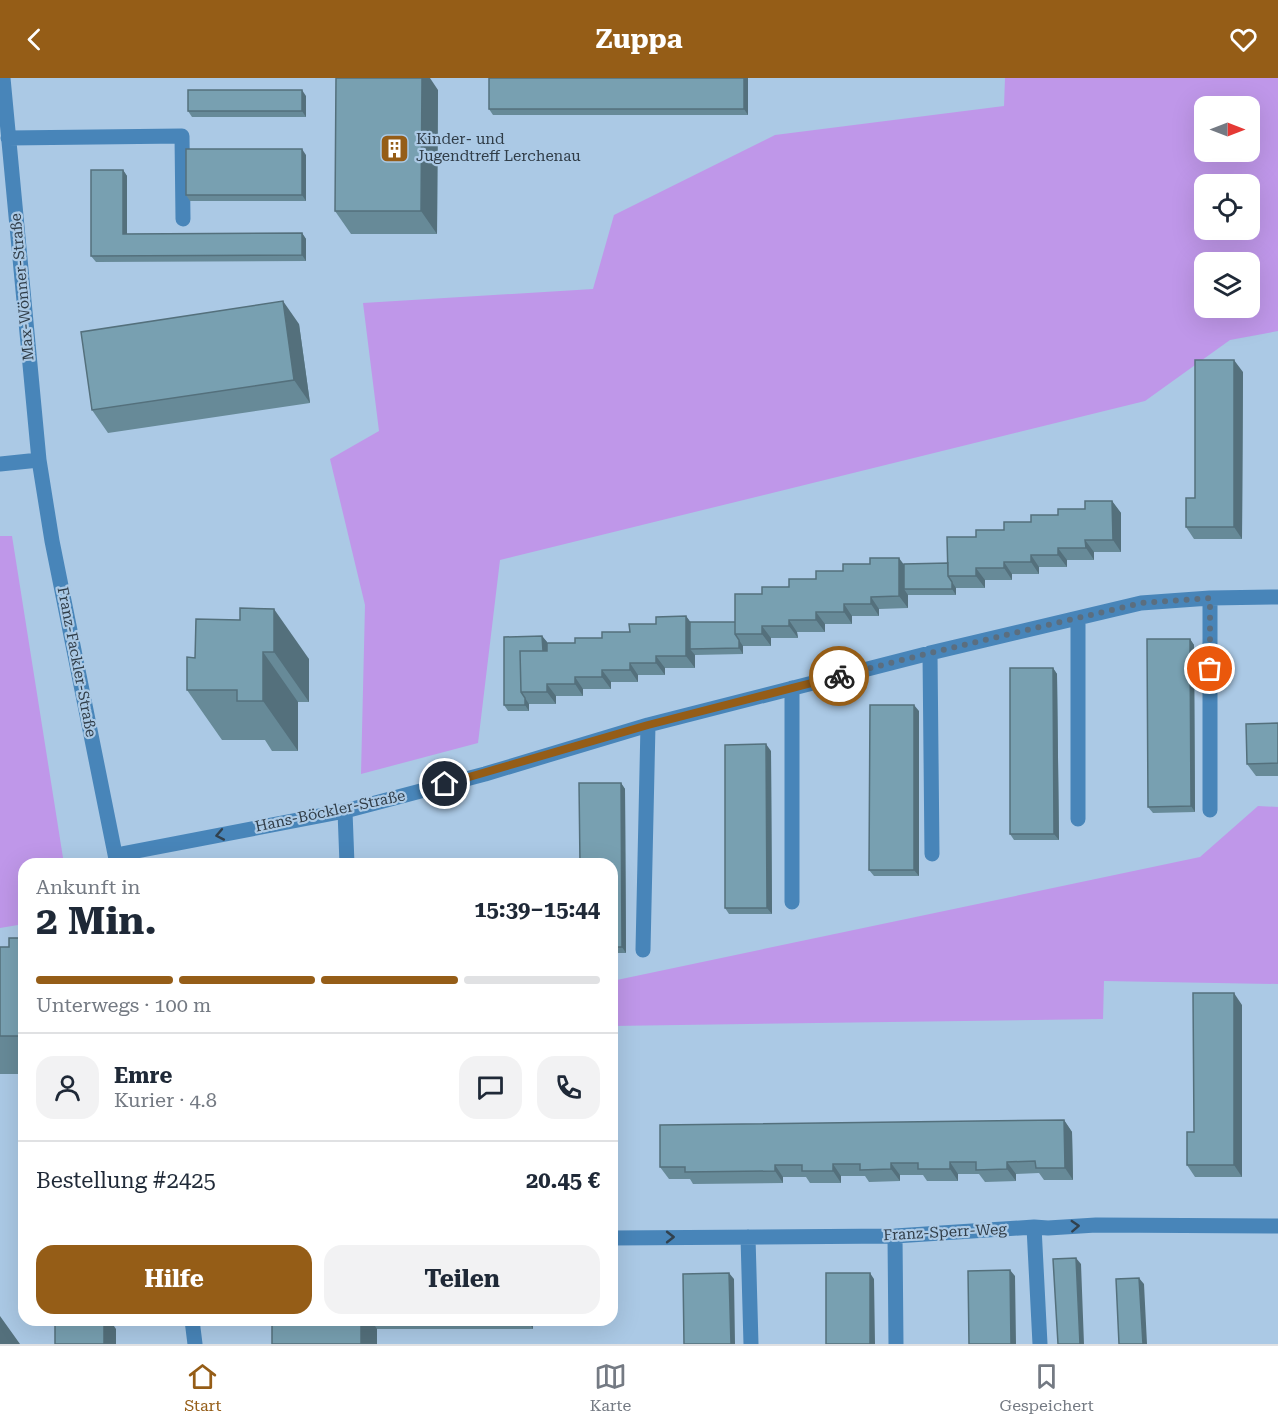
<!DOCTYPE html>
<html lang="de">
<head>
<meta charset="utf-8">
<style>
  :root { --surface:#fff; --page:#f2f2f3; --text:#1f2937; --muted:#747a83; --line:#e0e1e3; --accent:#955d17 }
  body { margin:0; font-family:"Roboto Serif",serif; background:var(--page); color:var(--text); height:100vh; display:flex; flex-direction:column; font-size:22px; white-space:nowrap }
  * { box-sizing:border-box; margin:0 }
  p { font-size:20px; color:var(--muted) }
  .icon { flex:none; width:33px; height:33px; fill:none; stroke:currentColor; stroke-width:2; stroke-linecap:round; stroke-linejoin:round }
  .map { position:relative; flex:1; overflow:hidden }
  .drawer { position:absolute; left:18px; top:780px; width:600px; height:468px; display:flex; flex-direction:column; background:var(--surface); border-radius:18px; box-shadow:0 6px 24px #0002 }
  .drawer>* { flex:none }
  .needle { width:39px; rotate:90deg }
  .fabs { position:absolute; left:1194px; top:18px; display:grid; gap:12px }
  .fabs a { display:grid; place-items:center; width:66px; height:66px; border-radius:12px; background:var(--surface); box-shadow:0 6px 24px #0002; font-size:30px }
  .pin { position:absolute; display:grid; place-items:center; width:51px; height:51px; color:#fff; margin:-26px; border:3px solid #fff; border-radius:50%; box-shadow:0 2px 6px #0007 }
  .courier { position:absolute; display:grid; place-items:center; width:60px; height:60px; margin:-30px; border:4px solid #955d17; border-radius:50%; background:#fff; color:#222; box-shadow:0 2px 8px #0007 }
  .head em { font-style:normal; font-weight:700 }
  .head div { display:flex; flex-direction:column-reverse }
  .head { display:flex; align-items:center; justify-content:space-between; height:102px; padding:0 18px }
  h1 { font-size:39px; font-weight:700; line-height:45px }
  .bar { display:grid; grid-template-columns:repeat(4,1fr); gap:9px 6px; align-content:center; height:72px; padding:0 18px }
  .bar i { height:8px; border-radius:4px; background:var(--line) }
  .bar .current { background:var(--accent) }
  .bar p { grid-column:span 4 }
  .line { display:flex; align-items:center; gap:15px; padding:0 18px; border-top:2px solid var(--line) }
  .line div { flex:1 }
  .round { display:grid; place-items:center; flex:none; width:63px; height:63px; border-radius:18px; background:var(--page) }
  .action { display:flex; gap:12px; margin-top:auto; padding:12px 18px }
  .action a { flex:1; height:69px; border-radius:18px; background:var(--accent); color:#fff; font-size:24px; font-weight:700; line-height:69px; text-align:center }
  .action a+a { background:var(--page); color:var(--text) }
  header { display:flex; justify-content:space-between; align-items:center; height:78px; padding:0 18px; background:var(--accent); color:#fff; font-size:27px; font-weight:700 }
  .tab-bar { display:flex; justify-content:space-around; align-items:center; height:84px; border-top:2px solid var(--line); background:var(--surface); font-size:16px; color:var(--muted) }
  .tab-bar a { display:grid; justify-items:center; gap:3px }
  .tab-bar .current { color:var(--accent) }
  .map>svg:first-child { display:block }
  .green { fill:#bf97e9; fill-rule:evenodd }
  .lines { fill:none; stroke-linecap:round; stroke-linejoin:round }
  .minor { stroke:#4885b9; stroke-width:15 }
  .wall { fill:#678a98 }
  .shaded-wall { fill:#54707c }
  .building { fill:#78a0b1; stroke:#54707c; stroke-width:1.5 }
  .oneway { stroke:#31414e }
  .done { stroke:#5b6e7f; stroke-width:6; stroke-dasharray:0 10.8 }
  .route { stroke:#955d17; stroke-width:8 }
  .labels { text-anchor:middle; stroke-width:4.5; stroke-linejoin:round; paint-order:stroke }
  .poi-label { font-size:15px; fill:#303d48; stroke:#abc9e5; text-anchor:start }
  .street-label { font-size:15px; fill:#303d48; stroke:#abc9e5 }
</style>
</head>
<body>
<header><svg class="icon" aria-label="back" viewBox="0 0 24 24"><path d="M15 5l-7 7 7 7"/></svg>Zuppa<svg class="icon" aria-label="heart" viewBox="0 0 24 24"><path d="M12 20l-8-8c-3-5 5-10 8-4 3-6 11-1 8 4z"/></svg></header>
<div class="map">
<svg width="1278" height="1266" viewBox="0 0 1278 1266">
  <rect width="100%" height="100%" fill="#abc9e5"/>
  <path class="green" d="M1005,0h273v253l-48,9 -85,61 -645,159 -22,183 -117,31 4,-169 -35,-146 49,-28 -16,-128 230,-14 21,-74 161,-80 229,-29zM1204,28h46v46h-46zM1204,106h46v46h-46zM1204,184h46v46h-46z
    M0,458h12l52,328h-40v60l-24,4z
    M1258,728l20,1v177l-174,-3 -1,38 -491,7v-45l588,-124z"/>
  <g class="lines">
    <path class="minor" d="M3,0l36,382 13,81 65,323
      M8,60l174,-2 1,83
      M0,386l39,-4
      M1210,520v212
      M1078,540v201
      M930,575l2,201
      M792,610v214
      M345,733l2,53
      M116,777l229,-44 140,-37 163,-49 282,-72 211,-50 69,-5 68,-1
      M643,872l5,-225
      M1034,1149l6,117
      M895,1158l1,108
      M748,1159l3,107
      M612,1160l283,-2 139,-9 14,1 48,-3 182,1
      M192,1242l3,24"/>
  </g>
  <path class="wall" d="M489,0h259v37h-255l-4,-6z
    M438,12l-1,144h-86l-16,-23z
    M306,18v21h-114l-4,-6z
    M306,77v46h-116l-4,-6z
    M123,92l4,6v58l175,-1 4,6v22l-210,1 -5,-6z
    M299,246l11,79 -202,30 -16,-23z
    M1243,294l-1,167h-48l-8,-12 9,-29z
    M1112,423l9,12v39h-27v8h-27v7h-28v7h-27v6h-27v8h-29v7h-48v13l-29,1v7h-27v8h-27v8h-28l1,6h-27v8h-28v8l-48,1v13h-30v7h-27v7h-27v7h-28v7h-27v8h-27v7h-21l-4,-6 38,-69 5,6v8l83,-18 56,-16 4,6h45l27,-28 81,-23 61,-7 44,-1 28,-26 82,-22 27,-6z
    M196,541l113,40v43h-11v49h-26l-7,-11h-43l-35,-50 8,-32z
    M1190,561l4,6 1,167 -42,1 -5,-6z
    M1053,590l4,6 2,166h-45l-4,-6z
    M919,633v165h-45l-5,-6z
    M1278,645v53h-22l-9,-12z
    M771,673l1,163h-43l-4,-6z
    M621,705l4,6 1,164h-14v-89z
    M24,860v136h-24v-127h9z
    M1242,927v172h-47l-8,-12 7,-33z
    M1064,1042l8,12 1,48h-29l-5,-7 -23,1v7l-31,1 -6,-8h-21v7h-31l-4,-6h-23v6l-31,1 -4,-6h-24v7h-31l-4,-6h-23v6l-90,1 -3,-5h-21l-9,-12z
    M272,1242h261v9h-156v15z"/>
  <path class="shaded-wall" d="M422,0h8l8,12 -1,144 -16,-23z
    M744,0h4v37l-4,-6z
    M302,12l4,6v21l-4,-6z
    M302,71l4,6v46l-4,-6z
    M123,92l4,6v64l-4,-6z
    M302,155l4,6v22l-4,-6z
    M283,223l16,23 11,79 -16,-23z
    M1234,282l9,12 -1,167 -8,-12z
    M1112,423l9,12v39l-8,-12z
    M1085,462l9,12v8l-8,-12z
    M1058,470l9,12v7l-9,-12z
    M1031,477l8,12v7l-8,-12z
    M899,480l9,12 -4,19 4,6v13l-9,-12z
    M1004,484l8,12v6l-8,-12z
    M976,490l9,12v8l-9,-12z
    M952,504l4,6v7l-4,-6z
    M871,519l8,12v7l-8,-12z
    M844,526l8,12v8l-8,-12z
    M274,531l35,50v43l-35,-50z
    M816,534l9,12v8l-9,-12z
    M686,538l9,12 -5,21 5,6v13l-9,-12z
    M789,542l8,12 1,6 -9,-12z
    M762,548l9,12v8l-9,-12z
    M542,558l5,6v21l-4,-6z
    M1190,561l4,6 1,167 -4,-6z
    M739,562l4,6v8l-4,-6z
    M263,574l35,50v49l-35,-50z
    M656,578l9,12v7l-9,-12z
    M630,585l8,12v7l-8,-12z
    M1053,590l4,6 2,166 -5,-6z
    M602,592l9,12v7l-9,-12z
    M575,599l8,12v7l-8,-12z
    M547,606l9,12v8l-9,-12z
    M525,620l4,6v7l-4,-6z
    M914,627l5,6v165l-5,-6z
    M766,666l5,7 1,163 -5,-6z
    M621,705l4,6 1,164 -4,-6z
    M1234,915l8,12v172l-8,-12z
    M1064,1042l8,12 1,48 -8,-12z
    M950,1084l8,12v7l-8,-12z
    M1007,1084l9,12v7l-9,-12z
    M891,1085l9,12v6l-9,-12z
    M833,1086l8,12v7l-8,-12z
    M775,1087l8,12v6l-8,-12z
    M1076,1180l5,6 3,80h-4z
    M1010,1192l5,6 1,68h-5z
    M729,1195l5,6 1,65h-4z
    M870,1195l4,6 1,65h-5z
    M1139,1200l5,6 3,60h-4z
    M0,1238l20,28h-20z
    M104,1242h6l6,9v15h-12z
    M361,1242h10l6,9v15h-16z
    M527,1242h6v9z"/>
  <path class="building" d="M336,0h86l-1,133h-86z
    M489,0h255v31h-255z
    M188,12h114v21h-114z
    M186,71h116v46h-116z
    M91,92h32v64l179,-1v22l-211,1z
    M283,223l11,79 -202,30 -11,-78z
    M1195,282h39v167h-48v-29h9z
    M1085,423h27l1,39h-28l1,8h-28v7h-27v7h-27v6h-28v8h-28l-1,-39h29v-7h28v-8h27v-7h27v-6h27z
    M870,480h29v38l-28,1v7h-27v8h-28v8h-27v6h-27v8h-27v-40h27v-7h27v-8h27v-8h27v-7h27z
    M948,485v13l4,6v7h-48v-25z
    M240,530l34,1v43h-11v49h-26v-11h-50v-33l8,1 1,-39 44,1z
    M686,538v40h-30v7h-26v7h-28v7h-27v7h-28v8h-26l-1,-41h27v-8h28v-5h27v-6h28l-1,-8h27v-7z
    M690,544h45v12l4,6v8l-49,1z
    M542,558l1,15h-23l1,41 4,6v7h-21v-68z
    M1147,561h43l1,167 -43,1z
    M1010,590h43l1,166h-44z
    M870,627h44v165h-45z
    M1278,645v40l-31,1 -1,-40z
    M766,666l1,164h-42v-163z
    M579,705h42l1,164h-10v-83h-32z
    M9,860h15v98h-24v-89h9z
    M1193,915h41v172h-47v-33h7z
    M1064,1042l1,48h-29l-1,-7 -28,1v7l-31,1v-8h-26v7h-32v-6h-27v6l-31,1v-6h-27v7h-31v-6h-27v6l-90,1v-5h-25v-42z
    M1076,1180l4,86h-22l-5,-85z
    M1010,1192l1,74h-42l-1,-73z
    M729,1195l2,71h-47l-1,-70z
    M826,1195h44v71h-44z
    M1139,1200l4,66h-24l-3,-65z
    M55,1242h49v24h-49z
    M272,1242h89v24h-89z"/>
  <defs><path id="oneway-chevron" d="M-2-3.5L2.5 0L-2 3.5" fill="none" stroke-width="1.6" stroke-linecap="round" stroke-linejoin="round" transform="scale(1.5)"/></defs>
  <g class="oneway">
    <use href="#oneway-chevron" transform="translate(220 757) rotate(169)"/>
    <use href="#oneway-chevron" transform="translate(1075 1148) rotate(-3)"/>
    <use href="#oneway-chevron" transform="translate(670 1159)"/>
  </g>
  <g class="lines">
    <path class="done" d="M839,598l91,-23 211,-50 69,-5v71"/>
    <path class="route" d="M445,706l203,-59 191,-49"/>
  </g>
  <defs>
    <symbol id="building-square" viewBox="-11 -11 22 22"><rect x="-9" y="-9" width="18" height="18" rx="4" fill="#955d17" stroke="#abc9e5"/><path d="M-4-6H4V6H1V3H-1V6H-4ZM-2.5-4.3h1.7v1.8h-1.7ZM.8-4.3h1.7v1.8H.8ZM-2.5-1h1.7V.8h-1.7ZM.8-1h1.7V.8H.8Z" fill="#fff"/></symbol>
  </defs>
  <g fill-rule="evenodd">
    <use href="#building-square" x="378" y="54" width="33" height="33"/>
  </g>
  <g class="labels">
    <g class="poi-label">
      <text x="416" y="66">Kinder- und<tspan x="416" dy="17">Jugendtreff Lerchenau</tspan></text>
    </g>
    <g class="street-label">
      <text transform="translate(22 209) rotate(-95)" y="5">Max-Wönner-Straße</text>
      <text transform="translate(77 584) rotate(79)" y="5">Franz-Fackler-Straße</text>
      <text transform="translate(330 733) rotate(-12)" y="5">Hans-Böckler-Straße</text>
      <text transform="translate(945 1154) rotate(-3)" y="5">Franz-Sperr-Weg</text>
    </g>
  </g>
</svg>
<div class="fabs">
<a><svg class="needle" viewBox="-14 -14 28 28"><path d="M0-13l5 13h-10z" fill="#e53935"/><path d="M0 13l5-13h-10z" fill="#747a83"/></svg></a>
<a><svg class="icon" aria-label="locate" viewBox="0 0 24 24"><circle cx="12" cy="12" r="6"/><path d="M12 2v4M12 18v4M2 12h4M18 12h4"/></svg></a>
<a><svg class="icon" aria-label="layers" viewBox="0 0 24 24"><path d="M12 4l9 5-9 5-9-5zM3 14l9 5 9-5"/></svg></a>
</div>
<div class="pin" style="left:1210px;top:591px;background:#ea580c"><svg class="icon" aria-label="bag" viewBox="0 0 24 24"><path d="M5 8h14l-1 12H6zM9 8a3 3 0 0 1 6 0"/></svg></div>
<div class="pin" style="left:445px;top:706px;background:#1f2937"><svg class="icon" aria-label="home" viewBox="0 0 24 24"><path d="M3 11l9-7 9 7M6 9v11h12V9"/></svg></div>
<div class="courier" style="left:839px;top:598px"><svg class="icon" aria-label="bike" viewBox="0 0 24 24"><circle cx="6" cy="16" r="4"/><circle cx="18" cy="16" r="4"/><path d="M6 16l4-8h5l3 8M10 8l3 8H6M13 5h3"/></svg></div>
<section class="drawer">
<div class="head"><div><h1>2 Min.</h1><p>Ankunft in</p></div><em>15:39–15:44</em></div>
<div class="bar"><i class="current"></i><i class="current"></i><i class="current"></i><i></i><p>Unterwegs · 100 m</p></div>
<div class="line" style="height:108px"><a class="round"><svg class="icon" aria-label="person" viewBox="0 0 24 24"><circle cx="12" cy="8" r="4"/><path d="M4 21q1-7 8-7t8 7"/></svg></a><div><b>Emre</b><p>Kurier · 4.8</p></div><a class="round"><svg class="icon" aria-label="chat" viewBox="0 0 24 24"><path d="M4 5h16v11H9l-5 4z"/></svg></a><a class="round"><svg class="icon" aria-label="phone" viewBox="0 0 24 24"><path d="M5 4h4l2 5-3 2q2 4 5 5l2-3 5 2v4C11 20 4 13 5 4z"/></svg></a></div>
<div class="line" style="height:78px"><div>Bestellung #2425</div><b>20.45 €</b></div>
<div class="action"><a>Hilfe</a><a>Teilen</a></div>
</section>
</div>
<nav class="tab-bar">
<a class="current"><svg class="icon" aria-label="home" viewBox="0 0 24 24"><path d="M3 11l9-7 9 7M6 9v11h12V9"/></svg>Start</a>
<a><svg class="icon" aria-label="map" viewBox="0 0 24 24"><path d="M3 6l6-2 6 2 6-2v14l-6 2-6-2-6 2zM9 4v14M15 6v14"/></svg>Karte</a>
<a><svg class="icon" aria-label="saved" viewBox="0 0 24 24"><path d="M7 4h10v16l-5-4-5 4z"/></svg>Gespeichert</a>
</nav>
</body>
</html>
